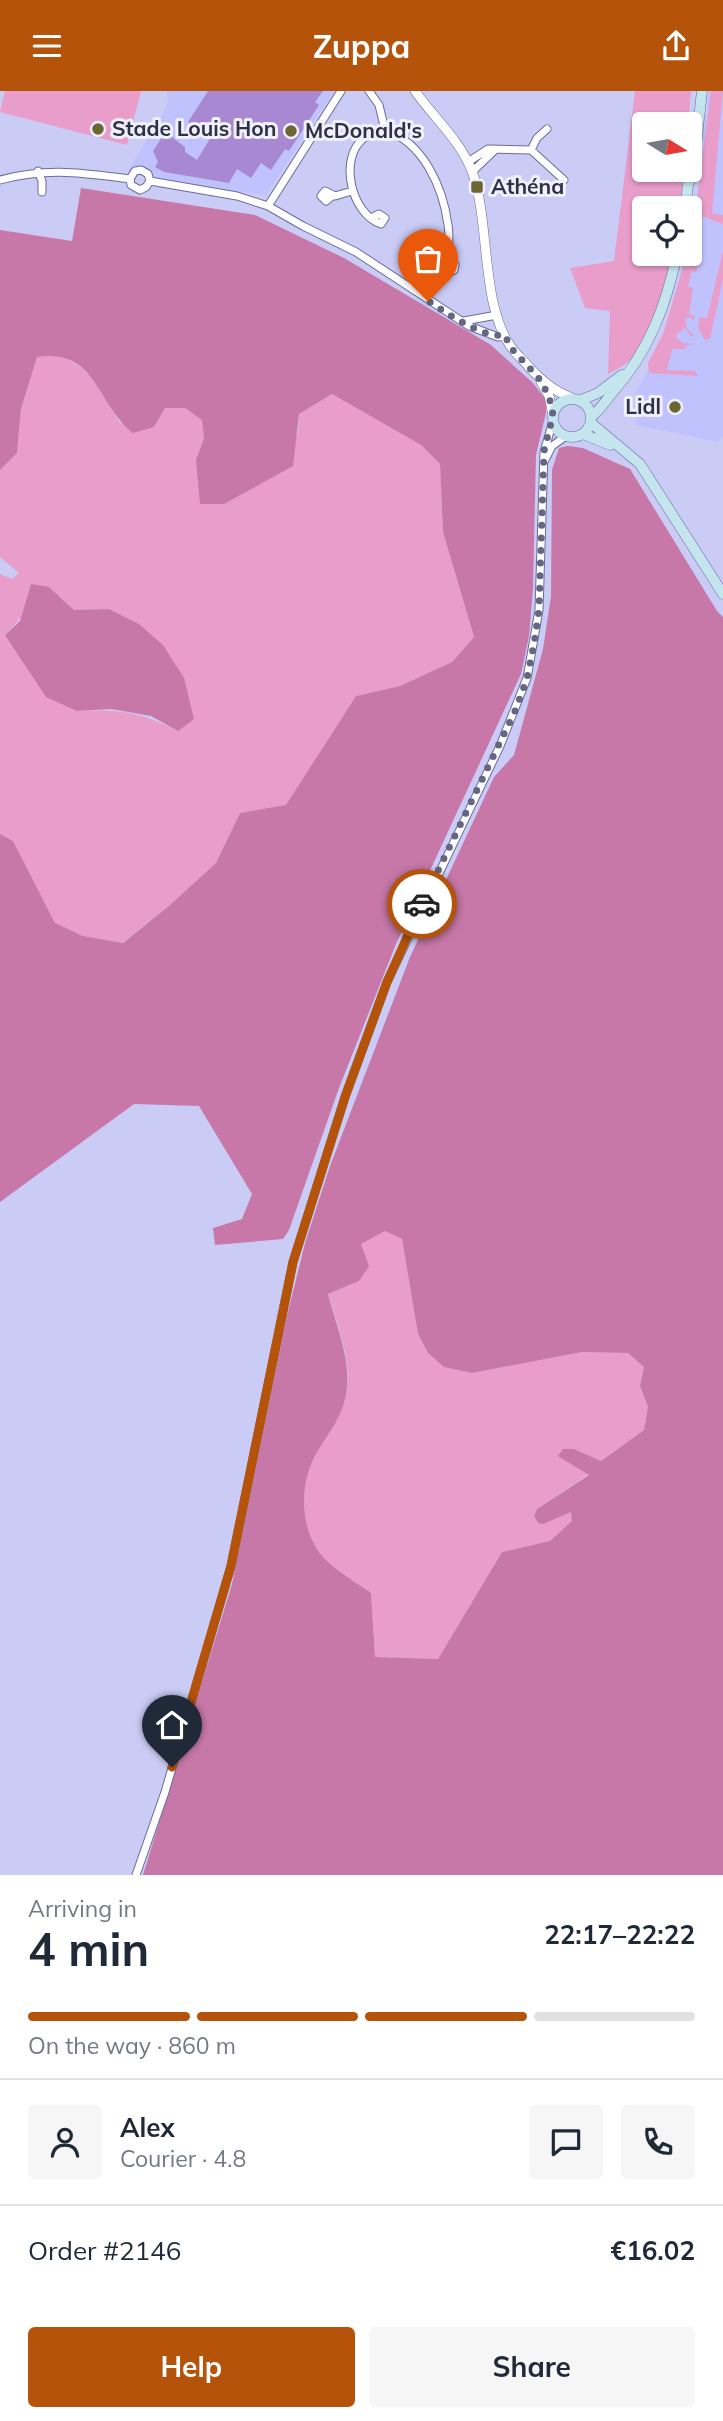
<!DOCTYPE html>
<html lang="en">
<head>
<meta charset="utf-8">
<style>
  :root { --surface:#fff; --page:#f6f6f7; --text:#1f2937; --muted:#747a83; --line:#e0e1e3; --accent:#b45309 }
  body { margin:0; font-family:Mulish,sans-serif; background:var(--page); color:var(--text); height:100vh; display:flex; flex-direction:column; font-size:26px; white-space:nowrap }
  * { box-sizing:border-box; margin:0 }
  p { font-size:23px; color:var(--muted) }
  .icon { flex:none; width:38px; height:38px; fill:none; stroke:currentColor; stroke-width:2; stroke-linecap:round; stroke-linejoin:round }
  .map { position:relative; height:1784px; overflow:hidden }
  .details { display:flex; flex-direction:column; background:var(--surface); flex:1 }
  .details>* { flex:none }
  .needle { width:46px; rotate:101deg }
  .tools { position:absolute; left:632px; top:21px; display:grid; gap:14px }
  .tools a { display:grid; place-items:center; width:70px; height:70px; border-radius:7px; background:var(--surface); box-shadow:0 2px 5px #0004; font-size:35px }
  .pin { position:absolute; display:grid; place-items:center; width:60px; height:60px; color:#fff; margin:-72px -30px; border-radius:50% 50% 50% 0; rotate:-45deg; box-shadow:0 0 7px #0007 }
  .pin .icon { rotate:45deg }
  .courier { position:absolute; display:grid; place-items:center; width:70px; height:70px; margin:-35px; border:5px solid #b45309; border-radius:50%; background:#fff; color:#222; box-shadow:0 2px 9px #0007 }
  .summary em { font-style:normal; font-weight:700 }
  .summary div { display:flex; flex-direction:column-reverse }
  .summary { display:flex; align-items:center; justify-content:space-between; height:119px; padding:0 28px }
  h1 { font-size:46px; font-weight:700; line-height:52px }
  .bar { display:grid; grid-template-columns:repeat(4,1fr); gap:10px 7px; align-content:center; height:84px; padding:0 28px }
  .bar i { height:9px; border-radius:5px; background:var(--line) }
  .bar .on { background:var(--accent) }
  .bar p { grid-column:span 4 }
  .line { display:flex; align-items:center; gap:18px; padding:0 28px; border-top:2px solid var(--line) }
  .line div { flex:1 }
  .round { display:grid; place-items:center; flex:none; width:74px; height:74px; border-radius:7px; background:var(--page) }
  .action { display:flex; gap:14px; margin-top:auto; padding:14px 28px }
  .action a { flex:1; height:80px; border-radius:7px; background:var(--accent); color:#fff; font-size:28px; font-weight:700; line-height:80px; text-align:center }
  .action a+a { background:var(--page); color:var(--text) }
  header { display:flex; justify-content:space-between; align-items:center; height:91px; padding:0 28px; background:var(--accent); color:#fff; font-size:32px; font-weight:700 }
  .map>svg:first-child { display:block }
  .built { fill:#c0c2fd }
  .green { fill:#e89dca; fill-rule:evenodd }
  .forest { fill:#c778a8; fill-rule:evenodd }
  .building { fill:#a887d3 }
  .lines { fill:none; stroke-linecap:round; stroke-linejoin:round }
  .minor-casing { stroke:#6a6b99; stroke-width:9 }
  .tertiary-casing { stroke:#6a6b99; stroke-width:10 }
  .secondary-casing { stroke:#6a6b99; stroke-width:11 }
  .minor { stroke:#fff; stroke-width:7 }
  .tertiary { stroke:#fff; stroke-width:9 }
  .secondary { stroke:#c4e4ee; stroke-width:10 }
  .done { stroke:#656782; stroke-width:7; stroke-dasharray:0 12.6 }
  .route { stroke:#b45309; stroke-width:9 }
  .poi-dot { fill:#6c6633; stroke:#eff0fb; stroke-width:2.5 }
  .labels { text-anchor:middle; stroke-width:6; stroke-linejoin:round; paint-order:stroke }
  .poi-label { font-size:21px; font-weight:bold; fill:#2f3044; stroke:#eff0fb; text-anchor:start }
</style>
</head>
<body>
<header><svg class="icon" aria-label="menu" viewBox="0 0 24 24"><path d="M4 6h16M4 12h16M4 18h16"/></svg>Zuppa<svg class="icon" aria-label="share" viewBox="0 0 24 24"><path d="M12 15V3M7 8l5-5 5 5M5 13v7h14v-7"/></svg></header>
<div class="map">
<svg width="723" height="1784" viewBox="0 0 723 1784">
  <rect width="100%" height="100%" fill="#caccf6"/>
  <path class="built" d="M167,0h167l-68,104 -81,-11 -57,-13 40,-67z
    M709,0h14v346l-6,5 -81,-17 -1,-31 30,-52 20,-88h5z"/>
  <path class="green" d="M5,0h136l-14,54 -127,-33z
    M635,0h56l-3,33h-44v46h40l-5,38h-35v46h28c-7,31 -19,87 -44,108 -6,5 -13,8 -20,12l2,-63 -25,-3 -15,-40 44,-7z
    M711,0h12l-11,122 11,2v9l-22,-8 -11,43 9,3 -3,10 -4,-1 -4,16 5,1 -4,26 6,2 -1,5 -4,-4 -5,2 2,10 7,6 -3,1 -6,-8 -10,8 8,7 15,1 -12,1 -1,4h-13l-5,21 28,1 3,5 -49,-3 -1,-10 15,-29 24,-80h3z
    M723,160v28l-13,60 -5,1 -7,-12 2,-11 7,1z
    M56,263c38,15 44,35 64,69l34,4 11,-19h20l18,12 1,18 -8,22 102,-26 1,-20 33,-20 89,51 19,19 3,68 31,105 -22,25 -52,24 -44,10 -70,110 -46,7 -24,50 -46,42 -48,38 -39,-7 -28,-13 -42,-82 -13,-7v-260l12,5 7,-6 -19,-16v-87l17,-17 4,-44 16,-53zM49,496l25,23 35,-1 30,15 24,21 15,86c-36,-19 -61,-22 -101,-20l-72,-76z
    M385,1140l17,8 16,95 10,19 16,14 28,6 110,-21 46,1 16,14 -4,19 8,21 -4,23 -43,31 -27,-12 -15,7 30,18 -52,35 -3,7 4,7h7l27,-12v10l-22,20 -48,11 -64,107 -63,-2 -4,-64c-14,-10 -31,-20 -44,-32 -27,-26 -29,-73 -12,-105 12,-22 26,-37 31,-62 7,-33 -9,-69 -18,-100l31,-13 2,-37z"/>
  <path class="forest" d="M81,97l174,27 89,43 147,87 42,38 13,17v13l-10,42 -3,134 -4,47 -8,38 -125,270 -57,144 -50,142 -6,9 -68,6 -2,-17 29,-9 10,-25 -53,-88 -65,-2 -134,98v-368l13,7 42,82 28,13 40,7 47,-38 46,-42 24,-50 46,-8 70,-109 44,-10 52,-24 22,-25 -31,-105 -3,-68 -19,-19 -89,-51 -33,20 -6,52 -69,38h-24l-4,-44 8,-22 -2,-18 -17,-12h-20l-11,19 -21,6c-37,-29 -36,-85 -96,-76l-16,52 -4,44 -17,17v-240l72,11z
    M568,355l15,2 47,21 87,142 6,6v1258h-580l89,-291 54,-264 19,-77 25,-77 80,-209 84,-180 20,-22 29,-106 8,-53 1,-126 7,-22zM385,1140l17,8 16,95 10,19 16,14 28,6 110,-21 46,1 16,14 -4,19 8,21 -4,23 -43,31 -27,-12h-11l-5,7 31,19 -52,34 -3,7 4,7 5,1 28,-12 1,9 -22,20 -48,11 -64,107 -63,-2 -4,-64c-14,-10 -31,-20 -44,-32 -27,-26 -29,-73 -12,-105 12,-22 27,-37 31,-62 6,-34 -10,-68 -18,-100l31,-13 10,-15 -8,-22z
    M31,493l18,3 25,23 35,-1 30,15 24,21 21,33 10,41 -16,12 -27,-15 -40,-7 -34,2 -31,-14 -41,-62 15,-14z"/>
  <path class="building" d="M208,0h115l-8,11 4,3 -30,46 -4,-2 -14,21 -10,-7 -10,15 -14,-9 -8,14 -65,-11 -9,-5 3,-5 -5,-11 13,-20 6,1 1,6 12,9v5l12,8 14,-23 -23,-15z"/>
  <g class="lines">
    <defs>
      <path id="minor" d="M369,0l10,14 6,25
        M531,59l6,-12 10,-9
        M468,71l20,-13 43,1 33,30
        M38,80l4,10v11
        M472,81l23,-22
        M130,88l5,-8 6,-1 7,4 2,7
        M130,88l1,6 9,5 6,-3 4,-6
        M0,89c48,-13 82,-7 130,-1
        M150,90l87,15 31,10 35,20 53,26 113,74 29,11 7,-1
        M332,105l-6,5 -5,-5 4,-5 10,5 17,-5
        M268,115l73,-115
        M371,127l8,-4 6,4 -4,6c-30,-10 -43,-66 -17,-86 5,-5 14,-6 21,-8 38,12 58,57 63,95 2,11 0,22 1,33l6,7 -1,5 -7,3 -5,-2 -1,-8 8,-5
        M464,230l33,-6
        M545,369l7,-14 14,-10
        M136,1784l29,-83 66,-226 62,-304 52,-165 42,-115 113,-236 27,-68 12,-68 5,-158 9,-31"/>
      <path id="tertiary" d="M415,0c19,27 47,51 58,83 17,51 8,131 38,173 5,7 12,13 18,20 13,14 25,24 43,31
        M541,291l8,14 4,19"/>
      <path id="secondary" d="M689,92l5,-19 8,-73
        M685,117l4,-31
        M553 327a19 19 0 1 1 38 0a19 19 0 1 1-38 0Z
        M581,309l17,-7 24,-18
        M592,325c8,-6 14,-16 21,-24 36,-41 53,-86 64,-138
        M591,332l49,41 83,130
        M583,343l27,11"/>
    </defs>
    <use href="#minor" class="minor-casing"/>
    <use href="#tertiary" class="tertiary-casing"/>
    <use href="#secondary" class="secondary-casing"/>
    <use href="#minor" class="minor"/>
    <use href="#tertiary" class="tertiary"/>
    <use href="#secondary" class="secondary"/>
  </g>
  <g class="lines">
    <path class="done" d="M422,813l94,-195 11,-31 7,-34 5,-34 5,-159 9,-36 -4,-19 -11,-19 -28,-30 -5,-12c-22,4 -58,-22 -77,-34"/>
    <path class="route" d="M172,1676l59,-201 62,-304 52,-165 42,-115 35,-78"/>
  </g>
  <g class="poi-dot">
    <circle cx="98" cy="38" r="7"/>
    <circle cx="291" cy="40" r="7"/>
    <rect x="470" y="89" width="14" height="14" rx="3.5"/>
    <circle cx="675" cy="316" r="7"/>
  </g>
  <g class="labels">
    <g class="poi-label">
      <text x="112" y="45">Stade Louis Hon</text>
      <text x="305" y="47">McDonald's</text>
      <text x="491" y="103">Athéna</text>
      <text x="661" y="323" text-anchor="end">Lidl</text>
    </g>
  </g>
</svg>
<div class="tools">
<a><svg class="needle" viewBox="-14 -14 28 28"><path d="M0-13l5 13h-10z" fill="#e53935"/><path d="M0 13l5-13h-10z" fill="#747a83"/></svg></a>
<a><svg class="icon" aria-label="locate" viewBox="0 0 24 24"><circle cx="12" cy="12" r="6"/><path d="M12 2v4M12 18v4M2 12h4M18 12h4"/></svg></a>
</div>
<div class="pin" style="left:428px;top:210px;background:#ea580c"><svg class="icon" aria-label="bag" viewBox="0 0 24 24"><path d="M5 8h14l-1 12H6zM9 8a3 3 0 0 1 6 0"/></svg></div>
<div class="pin" style="left:172px;top:1676px;background:#1f2937"><svg class="icon" aria-label="home" viewBox="0 0 24 24"><path d="M3 11l9-7 9 7M6 9v11h12V9"/></svg></div>
<div class="courier" style="left:422px;top:813px"><svg class="icon" aria-label="car" viewBox="0 0 24 24"><path d="M5 17H2v-5l4-1 3-4h7l3 4 3 1v5h-3M9 17h6M6 11h13"/><circle cx="7" cy="17" r="2"/><circle cx="17" cy="17" r="2"/></svg></div>
</div>
<section class="details">
<div class="summary"><div><h1>4 min</h1><p>Arriving in</p></div><em>22:17–22:22</em></div>
<div class="bar"><i class="on"></i><i class="on"></i><i class="on"></i><i></i><p>On the way · 860 m</p></div>
<div class="line" style="height:126px"><a class="round"><svg class="icon" aria-label="person" viewBox="0 0 24 24"><circle cx="12" cy="8" r="4"/><path d="M4 21q1-7 8-7t8 7"/></svg></a><div><b>Alex</b><p>Courier · 4.8</p></div><a class="round"><svg class="icon" aria-label="chat" viewBox="0 0 24 24"><path d="M4 5h16v11H9l-5 4z"/></svg></a><a class="round"><svg class="icon" aria-label="phone" viewBox="0 0 24 24"><path d="M5 4h4l2 5-3 2q2 4 5 5l2-3 5 2v4C11 20 4 13 5 4z"/></svg></a></div>
<div class="line" style="height:91px"><div>Order #2146</div><b>€16.02</b></div>
<div class="action"><a>Help</a><a>Share</a></div>
</section>
</body>
</html>
